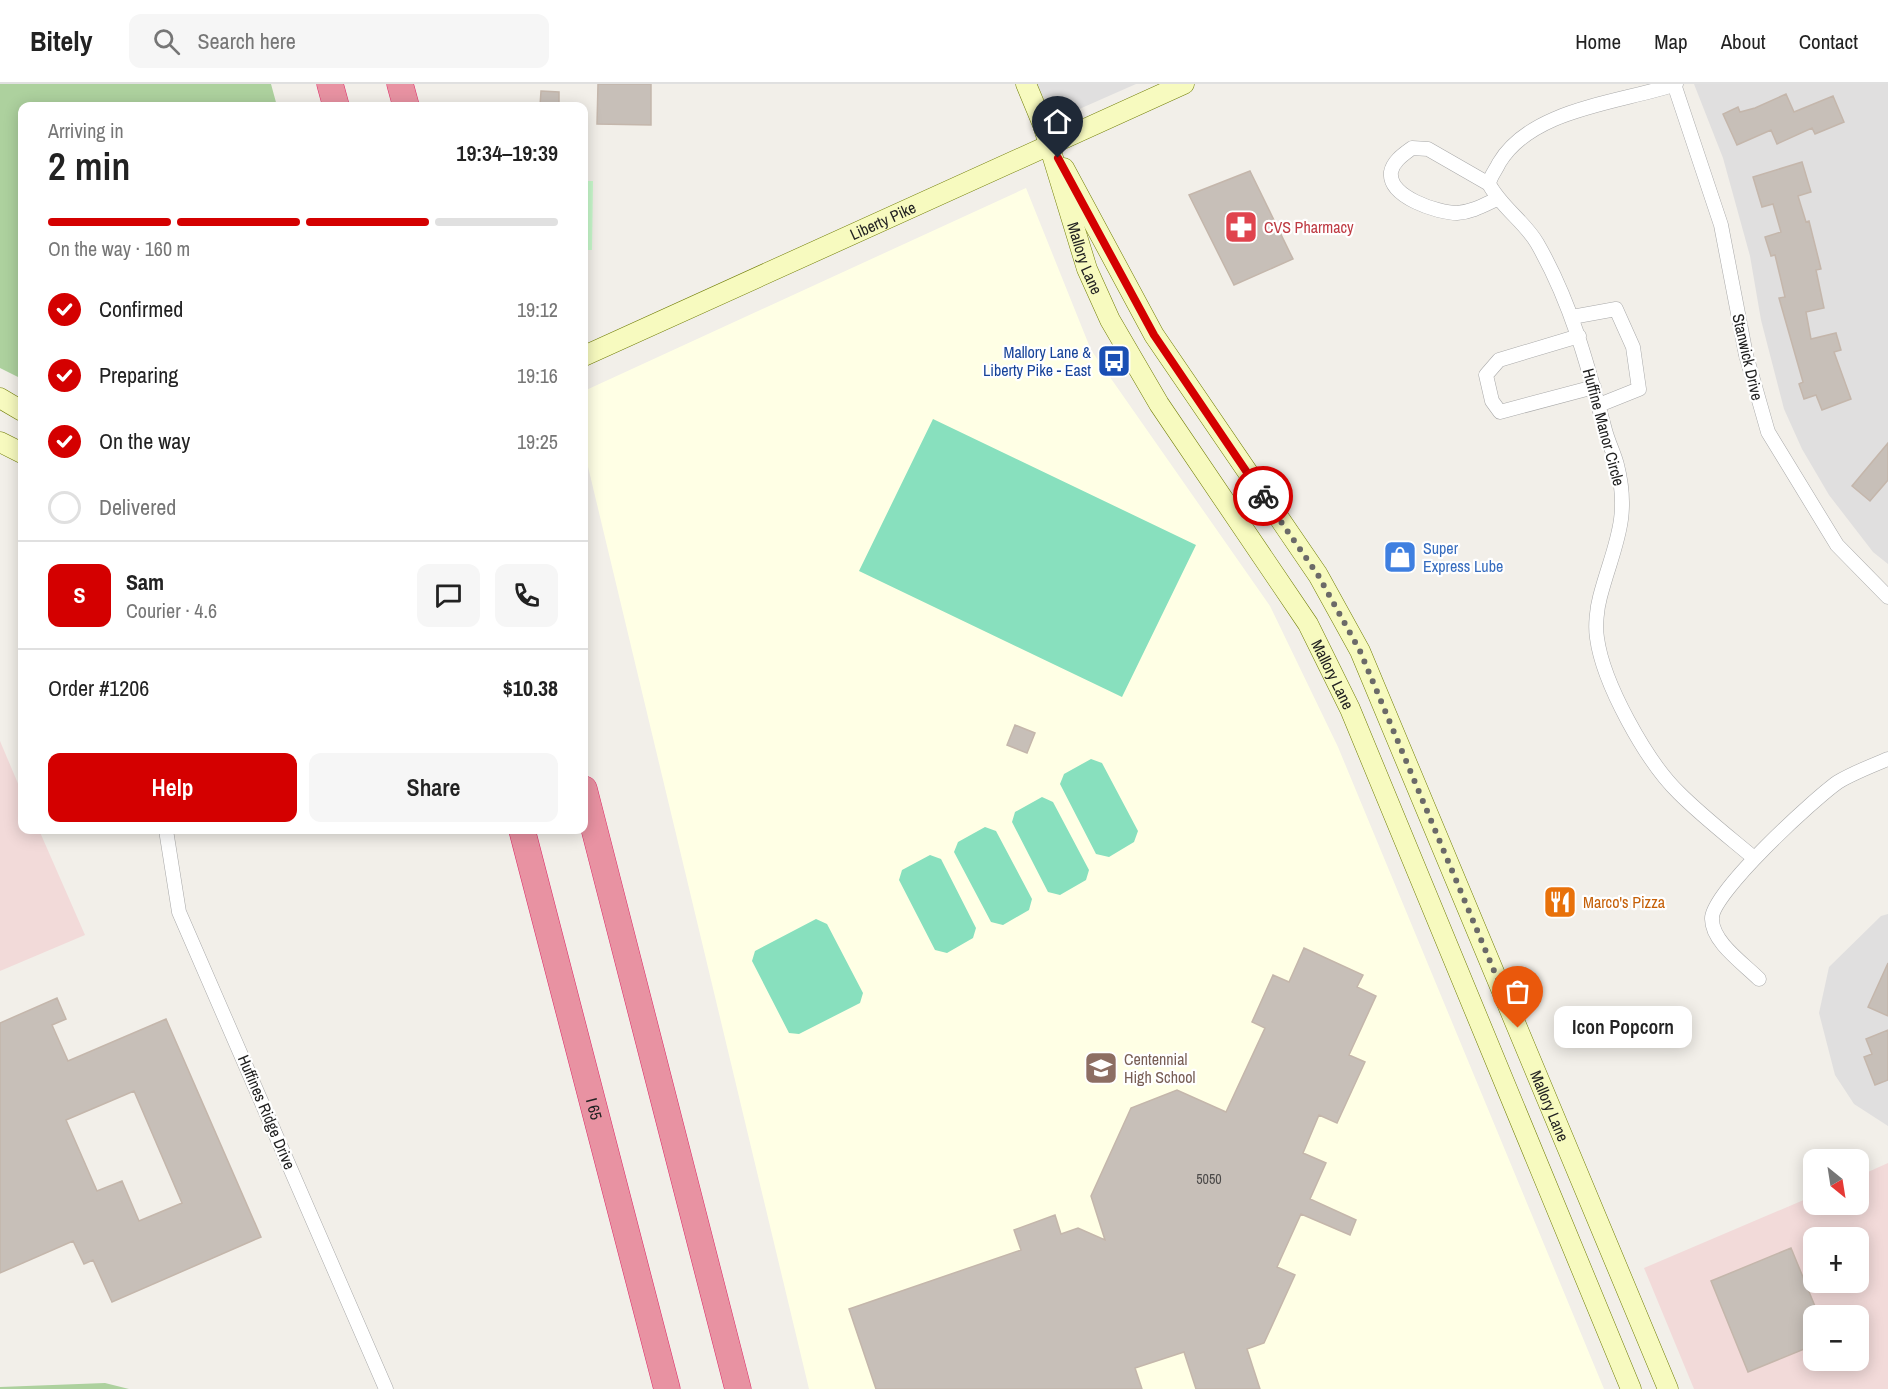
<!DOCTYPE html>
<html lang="en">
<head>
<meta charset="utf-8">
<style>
  :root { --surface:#fff; --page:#f6f6f6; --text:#222; --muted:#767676; --line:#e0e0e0; --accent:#d40000 }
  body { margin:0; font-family:"Archivo Narrow",sans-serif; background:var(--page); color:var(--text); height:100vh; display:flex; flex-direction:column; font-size:22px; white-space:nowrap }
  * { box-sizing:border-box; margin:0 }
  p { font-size:20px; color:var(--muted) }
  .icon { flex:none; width:33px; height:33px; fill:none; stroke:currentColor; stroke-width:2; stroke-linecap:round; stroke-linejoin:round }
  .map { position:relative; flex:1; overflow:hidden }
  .sheet { position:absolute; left:18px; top:18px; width:570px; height:732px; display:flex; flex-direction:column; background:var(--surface); border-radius:12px; box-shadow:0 3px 15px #0003 }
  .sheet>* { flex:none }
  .needle { width:39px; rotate:150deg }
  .buttons { position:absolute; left:1803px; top:1065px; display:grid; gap:12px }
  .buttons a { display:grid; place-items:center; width:66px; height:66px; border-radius:12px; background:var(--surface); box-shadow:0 3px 15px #0003; font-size:30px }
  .pin { position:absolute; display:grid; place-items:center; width:51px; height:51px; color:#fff; margin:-62px -26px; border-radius:50% 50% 50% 0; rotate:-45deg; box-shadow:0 0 6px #0007 }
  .pin .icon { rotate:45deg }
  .courier { position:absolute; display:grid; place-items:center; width:60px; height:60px; margin:-30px; border:4px solid #d40000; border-radius:50%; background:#fff; color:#222; box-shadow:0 2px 8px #0007 }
  .bubble { position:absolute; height:42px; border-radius:12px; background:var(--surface); box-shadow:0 3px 15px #0003; font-size:20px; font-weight:600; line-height:42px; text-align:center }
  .overview em { font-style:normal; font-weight:600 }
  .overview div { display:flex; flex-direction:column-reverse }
  .overview { display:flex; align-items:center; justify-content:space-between; height:102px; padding:0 30px }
  h1 { font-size:39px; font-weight:600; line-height:45px }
  .bar { display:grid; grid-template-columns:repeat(4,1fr); gap:9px 6px; align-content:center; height:72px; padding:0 30px }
  .bar i { height:8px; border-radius:4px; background:var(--line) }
  .bar .current { background:var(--accent) }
  .bar p { grid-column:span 4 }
  .line { display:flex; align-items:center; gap:15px; padding:0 30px; border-top:2px solid var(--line) }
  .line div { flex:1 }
  .round { display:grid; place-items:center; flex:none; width:63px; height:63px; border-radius:12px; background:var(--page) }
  ol { padding:0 30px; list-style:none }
  li { display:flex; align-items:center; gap:18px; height:66px }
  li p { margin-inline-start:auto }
  li .icon { padding:6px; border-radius:50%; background:var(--accent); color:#fff; stroke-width:4 }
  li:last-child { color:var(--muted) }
  li i { width:33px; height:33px; border:3px solid var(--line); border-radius:50% }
  .cta { display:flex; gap:12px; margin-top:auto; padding:12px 30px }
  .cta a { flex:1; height:69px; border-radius:12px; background:var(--accent); color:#fff; font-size:24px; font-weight:600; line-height:69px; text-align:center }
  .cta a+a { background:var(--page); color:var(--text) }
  header { display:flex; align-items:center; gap:36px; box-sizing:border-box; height:84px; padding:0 30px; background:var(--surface); border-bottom:2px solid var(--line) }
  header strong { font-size:28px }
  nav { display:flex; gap:33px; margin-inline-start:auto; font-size:21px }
  .search { width:420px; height:54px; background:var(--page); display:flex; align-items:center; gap:15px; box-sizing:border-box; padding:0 21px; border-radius:12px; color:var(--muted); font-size:22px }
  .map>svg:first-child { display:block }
  .residential { fill:#e0dfdf }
  .commercial { fill:#f2dad9; fill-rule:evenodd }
  .education { fill:#ffffe5 }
  .forest { fill:#add19e }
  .park { fill:#c8facc }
  .pitch { fill:#88e0be }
  .building { fill:#c7bfb8; stroke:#c4b6ab; stroke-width:1.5; fill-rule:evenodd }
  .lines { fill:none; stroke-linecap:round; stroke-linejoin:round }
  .street-casing { stroke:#a9a9a9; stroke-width:15 }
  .secondary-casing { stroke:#707d05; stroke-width:21 }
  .highway-casing { stroke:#dc2a67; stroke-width:27 }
  .street { stroke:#fff; stroke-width:14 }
  .secondary { stroke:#f7fabf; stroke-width:20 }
  .highway { stroke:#e892a2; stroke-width:26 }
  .done { stroke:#6b6a68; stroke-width:6; stroke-dasharray:0 10.8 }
  .route { stroke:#d40000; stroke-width:8 }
  .labels { text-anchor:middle; stroke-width:4.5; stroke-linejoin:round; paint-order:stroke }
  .number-label { font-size:14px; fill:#4b4948 }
  .street-label { font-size:16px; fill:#222; stroke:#fff }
  .health-label { font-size:16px; fill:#be3a42; stroke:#fff; text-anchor:start }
  .transit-label { font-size:16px; fill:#164399; stroke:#fff; text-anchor:end }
  .shop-label { font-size:16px; fill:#366cbe; stroke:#fff; text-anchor:start }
  .food-label { font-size:16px; fill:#c56008; stroke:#fff; text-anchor:start }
  .education-label { font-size:16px; fill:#785e54; stroke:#fff; text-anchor:start }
</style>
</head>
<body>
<header>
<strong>Bitely</strong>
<div class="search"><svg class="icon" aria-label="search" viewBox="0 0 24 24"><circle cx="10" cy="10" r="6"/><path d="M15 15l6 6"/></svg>Search here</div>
<nav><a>Home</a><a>Map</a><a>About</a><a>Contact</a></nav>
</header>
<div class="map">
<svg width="1888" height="1305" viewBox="0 0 1888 1305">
  <rect width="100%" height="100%" fill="#f2efe9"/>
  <path class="residential" d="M1026,0h110l-93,41z
    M1694,0h194v480l-15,-12 -44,-57 -27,-46 -18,-40 -23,-89 -11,-64 -27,-98z
    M1888,830v212l-34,-22 -19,-29 -16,-62 10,-46 52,-51z"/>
  <path class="commercial" d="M0,657l22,52v37h17l46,105 -85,36z
    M1888,1079v226h-194l-50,-121 169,-72 1,8h44l1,-28zM1814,1154h44v44h-44zM1814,1232h44v44h-44z"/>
  <path class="education" d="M1026,104l65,162 179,256 68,141 266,642h-795l-225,-939v-59z"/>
  <path class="forest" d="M0,0h271l6,22h-255v273l-22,-11z
    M105,1299l24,6h-129v-2z"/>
  <path class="park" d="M584,97h9l-1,69h-8z"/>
  <path class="pitch" d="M933,335l263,126 -74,152 -263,-126z
    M1091,675l11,4 36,68 -4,11 -25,15 -13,-3 -36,-70 4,-10z
    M1042,713l11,5 36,68 -3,10 -26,15 -12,-3 -36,-70 3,-10z
    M985,743l11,4 36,68 -3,11 -26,15 -12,-3 -37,-70 4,-10z
    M930,771l11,4 35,69 -3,10 -26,15 -12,-3 -36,-70 3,-10z
    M816,835l11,5 36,69 -3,10 -61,31 -10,-1 -37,-72 3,-10z"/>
  <path class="building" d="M598,0h53v41l-54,-1z
    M541,7l18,1v14h-19z
    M1786,10l8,18 39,-16 11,26 -29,12 -3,-6 -35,16 -6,-14 -34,15 -14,-31 15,-7 2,5 15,-4z
    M1802,78l9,30 -13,4 8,26 3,-1 12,48 -5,1 8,38 -18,4 5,27 25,-6 5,17 -7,2 17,47 -29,11 -6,-15 -12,4 -5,-15 4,-2 -24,-84 6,-1 -10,-42 -4,1 -6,-19 16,-5 -8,-28 -11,3 -9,-30z
    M1250,87l43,88 -59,26 -45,-90z
    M1888,359v37l-18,21 -18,-15z
    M1015,641l20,8 -8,20 -20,-8z
    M1304,864l59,27 -6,12 19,9 -27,59 16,7 -28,61 -18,-8 -16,38 23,10 -16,36 46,21 -6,15 -49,-21 -24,53 18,8 -31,68 -17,6 13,40h-64l-12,-37 -49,16 7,21h-266l-27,-80 172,-59 -7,-20 41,-15 6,19 17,-6 27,12 -14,-44 40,-88 46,-18 49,22 39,-84 -13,-6 21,-47 16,7z
    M1888,879v53l-20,-9z
    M57,914l9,21 -14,6 16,36 98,-42 95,218 -149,65 -19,-42 -9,4 -11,-23 -73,32v-250zM134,1007l48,112 -43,18 -17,-40 -25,10 -31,-71z
    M1888,946v50l-13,5 -11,-28 8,-3 -6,-15z
    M1791,1164l28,68h-5v29l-66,27 -37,-91z"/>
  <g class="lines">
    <defs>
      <path id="street" d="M1674,0l47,141 25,130 22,77 69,113 51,52
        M1676,0c-56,19 -144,24 -177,79 -3,7 -9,13 -10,21 12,23 35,37 48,59 34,59 51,123 68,187 3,12 9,23 12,35 14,55 -4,82 -17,132 -3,11 -5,29 -3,41 6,45 49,123 82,155 23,23 50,44 75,65
        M1489,100l-61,-35 -16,-1c-8,6 -19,13 -21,24 -3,25 47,41 66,41 15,-1 27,-8 40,-14
        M1572,233l44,-8 17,38 6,42 -40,16
        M1579,252l-80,24 -13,15 6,26 8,11 94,-25
        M166,746l13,82 207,477
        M1759,895c-16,-16 -47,-37 -47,-60 -2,-25 103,-121 126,-137 15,-9 33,-16 50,-23"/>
      <g id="secondary">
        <path id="s1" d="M1026,0l17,41 44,144 23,51 49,84 149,220 42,85 281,680"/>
        <path id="s2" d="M1064,84l90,167 164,240 42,76 308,738"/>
        <path id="s3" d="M584,272l600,-272"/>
        <path d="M0,314l22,13"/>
        <path d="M0,358l22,11"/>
      </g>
      <g id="highway">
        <path d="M330,0l6,22"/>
        <path d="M400,0l6,22"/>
        <path d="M584,705l154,600"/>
        <path id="s4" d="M522,746l145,559"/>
      </g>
    </defs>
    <use href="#street" class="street-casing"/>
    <use href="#secondary" class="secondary-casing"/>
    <use href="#highway" class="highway-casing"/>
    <use href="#street" class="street"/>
    <use href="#secondary" class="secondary"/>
    <use href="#highway" class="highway"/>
  </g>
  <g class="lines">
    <path class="done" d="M1263,412l55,79 42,76 158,377"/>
    <path class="route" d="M1058,74l96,177 109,161"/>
  </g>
  <defs>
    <symbol id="pharmacy-square" viewBox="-11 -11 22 22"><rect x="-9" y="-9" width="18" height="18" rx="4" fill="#e0444e" stroke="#fff"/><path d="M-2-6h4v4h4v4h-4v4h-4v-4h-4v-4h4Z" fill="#fff"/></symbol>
    <symbol id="bus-square" viewBox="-11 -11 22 22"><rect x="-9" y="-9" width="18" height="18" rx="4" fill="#1a4fb4" stroke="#fff"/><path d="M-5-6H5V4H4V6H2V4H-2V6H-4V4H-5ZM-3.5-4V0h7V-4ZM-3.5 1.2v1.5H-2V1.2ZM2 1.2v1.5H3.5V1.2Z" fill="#fff"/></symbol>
    <symbol id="shop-square" viewBox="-11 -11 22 22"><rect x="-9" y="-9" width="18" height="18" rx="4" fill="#3f7fe0" stroke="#fff"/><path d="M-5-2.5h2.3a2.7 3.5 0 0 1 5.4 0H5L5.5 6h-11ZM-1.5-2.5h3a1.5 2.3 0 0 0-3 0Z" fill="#fff"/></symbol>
    <symbol id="restaurant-square" viewBox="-11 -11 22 22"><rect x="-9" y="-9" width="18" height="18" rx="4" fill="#e8710a" stroke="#fff"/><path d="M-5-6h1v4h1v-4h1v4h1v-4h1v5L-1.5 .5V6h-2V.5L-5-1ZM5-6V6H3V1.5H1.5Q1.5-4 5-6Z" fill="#fff"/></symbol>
    <symbol id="school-square" viewBox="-11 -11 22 22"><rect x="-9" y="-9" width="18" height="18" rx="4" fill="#8d6e63" stroke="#fff"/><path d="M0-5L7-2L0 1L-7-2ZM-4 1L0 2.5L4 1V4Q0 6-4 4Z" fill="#fff"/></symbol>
  </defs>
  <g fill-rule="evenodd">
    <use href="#pharmacy-square" x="1222" y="124" width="38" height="38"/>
    <use href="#bus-square" x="1095" y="258" width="38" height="38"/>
    <use href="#shop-square" x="1381" y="454" width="38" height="38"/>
    <use href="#restaurant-square" x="1541" y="799" width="38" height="38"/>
    <use href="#school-square" x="1082" y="965" width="38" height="38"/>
  </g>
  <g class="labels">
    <g class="number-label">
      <text x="1209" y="1100">5050</text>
    </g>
    <g class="street-label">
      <text dy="6" stroke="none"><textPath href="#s3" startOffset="328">Liberty Pike</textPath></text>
      <text dy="6" stroke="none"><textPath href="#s1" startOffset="184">Mallory Lane</textPath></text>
      <text transform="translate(1748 273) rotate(77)" y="6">Stanwick Drive</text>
      <text transform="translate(1604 343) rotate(75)" y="6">Huffine Manor Circle</text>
      <text dy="6" stroke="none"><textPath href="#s1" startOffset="670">Mallory Lane</textPath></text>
      <text dy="6" stroke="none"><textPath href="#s2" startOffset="1060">Mallory Lane</textPath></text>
      <text dy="6" stroke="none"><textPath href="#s4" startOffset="288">I 65</textPath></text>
      <text transform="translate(267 1028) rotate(67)" y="6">Huffines Ridge Drive</text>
    </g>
    <g class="health-label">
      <text x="1264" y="149">CVS Pharmacy</text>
    </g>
    <g class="transit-label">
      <text x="1091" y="274">Mallory Lane &amp;<tspan x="1091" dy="18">Liberty Pike - East</tspan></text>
    </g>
    <g class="shop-label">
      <text x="1423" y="470">Super<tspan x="1423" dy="18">Express Lube</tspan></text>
    </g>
    <g class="food-label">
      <text x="1583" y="824">Marco's Pizza</text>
    </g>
    <g class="education-label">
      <text x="1124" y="981">Centennial<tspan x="1124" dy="18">High School</tspan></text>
    </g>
  </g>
</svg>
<div class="buttons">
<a><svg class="needle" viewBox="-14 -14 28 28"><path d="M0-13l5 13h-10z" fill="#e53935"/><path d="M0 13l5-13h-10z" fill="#767676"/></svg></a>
<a>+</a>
<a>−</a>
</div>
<div class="pin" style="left:1518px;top:944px;background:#ea580c"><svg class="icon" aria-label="bag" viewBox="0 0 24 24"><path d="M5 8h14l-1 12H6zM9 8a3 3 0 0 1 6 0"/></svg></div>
<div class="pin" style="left:1058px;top:74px;background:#1f2937"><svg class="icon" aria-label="home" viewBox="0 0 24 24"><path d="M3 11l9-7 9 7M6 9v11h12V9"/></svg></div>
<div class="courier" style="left:1263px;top:412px"><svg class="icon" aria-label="bike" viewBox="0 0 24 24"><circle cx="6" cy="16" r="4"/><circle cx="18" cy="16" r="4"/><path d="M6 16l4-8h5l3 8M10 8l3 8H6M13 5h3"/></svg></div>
<div class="bubble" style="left:1554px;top:922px;width:138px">Icon Popcorn</div>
<section class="sheet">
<div class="overview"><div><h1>2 min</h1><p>Arriving in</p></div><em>19:34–19:39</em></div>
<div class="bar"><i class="current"></i><i class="current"></i><i class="current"></i><i></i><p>On the way · 160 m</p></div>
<ol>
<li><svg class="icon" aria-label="check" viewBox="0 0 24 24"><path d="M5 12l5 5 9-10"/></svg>Confirmed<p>19:12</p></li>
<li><svg class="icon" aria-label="check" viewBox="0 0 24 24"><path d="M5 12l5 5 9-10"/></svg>Preparing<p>19:16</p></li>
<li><svg class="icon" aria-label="check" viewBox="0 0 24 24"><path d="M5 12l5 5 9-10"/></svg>On the way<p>19:25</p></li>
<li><i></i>Delivered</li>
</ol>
<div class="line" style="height:108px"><b class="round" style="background:var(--accent);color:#fff">S</b><div><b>Sam</b><p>Courier · 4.6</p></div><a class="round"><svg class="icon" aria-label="chat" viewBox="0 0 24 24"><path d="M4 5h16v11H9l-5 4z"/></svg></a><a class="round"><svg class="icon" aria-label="phone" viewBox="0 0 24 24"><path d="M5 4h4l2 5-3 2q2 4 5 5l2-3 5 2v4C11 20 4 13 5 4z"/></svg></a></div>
<div class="line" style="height:78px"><div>Order #1206</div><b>$10.38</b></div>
<div class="cta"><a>Help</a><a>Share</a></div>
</section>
</div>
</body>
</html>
